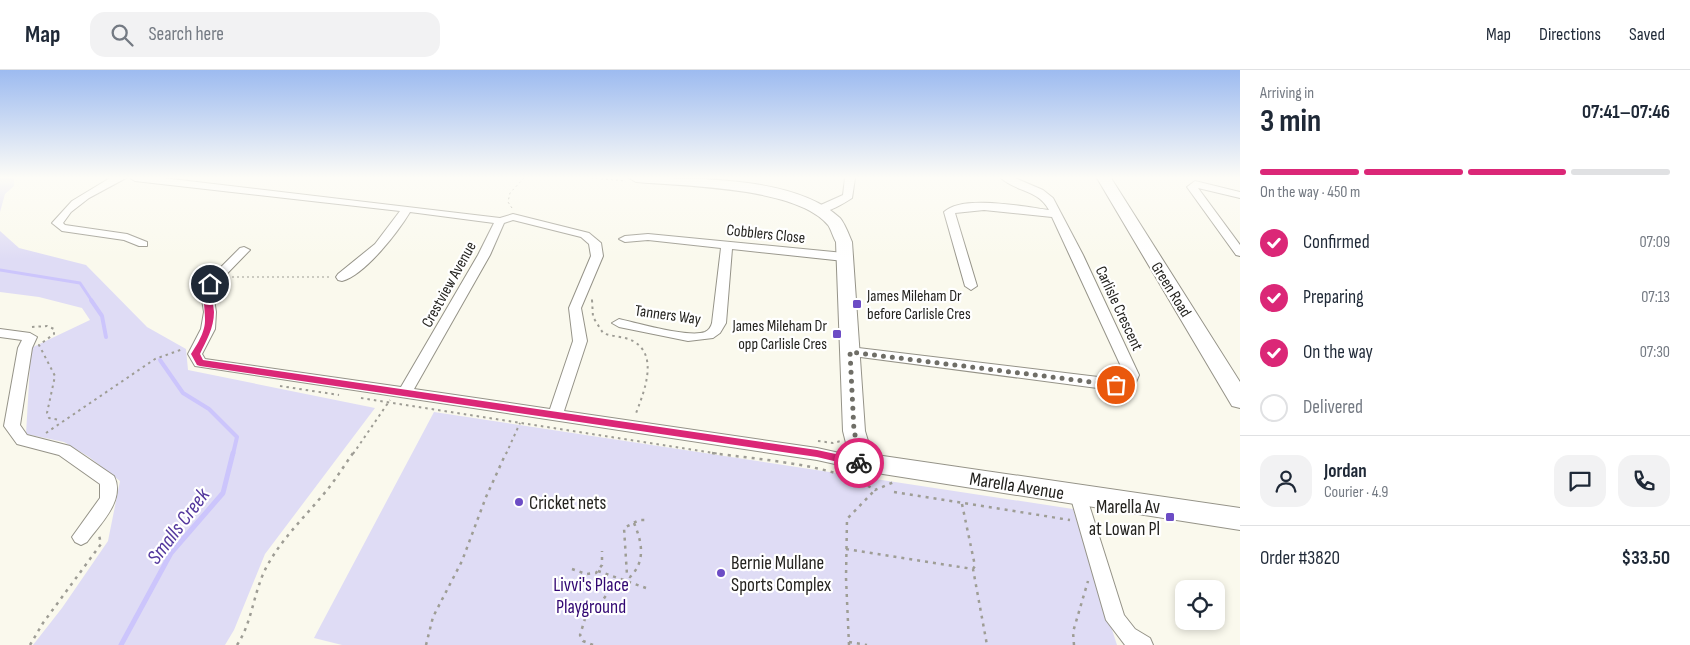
<!DOCTYPE html>
<html lang="en">
<head>
<meta charset="utf-8">
<style>
  :root { --surface:#fff; --page:#f2f2f3; --text:#1f2937; --muted:#747a83; --line:#e0e1e3; --accent:#db2777 }
  body { margin:0; font-family:"Sofia Sans Condensed",sans-serif; background:var(--page); color:var(--text); height:100vh; display:flex; flex-direction:column; font-size:19px; white-space:nowrap }
  * { box-sizing:border-box; margin:0 }
  p { font-size:16px; color:var(--muted) }
  .icon { flex:none; width:28px; height:28px; fill:none; stroke:currentColor; stroke-width:2; stroke-linecap:round; stroke-linejoin:round }
  .map { position:relative; flex:1; overflow:hidden }
  .panel { display:flex; flex-direction:column; background:var(--surface); width:450px }
  .panel>* { flex:none }
  .buttons { position:absolute; left:1175px; top:510px; display:grid; gap:10px }
  .buttons a { display:grid; place-items:center; width:50px; height:50px; border-radius:10px; background:var(--surface); box-shadow:0 2px 8px #0003; font-size:25px }
  .pin { position:absolute; display:grid; place-items:center; width:42px; height:42px; color:#fff; margin:-21px; border:2px solid #fff; border-radius:50%; box-shadow:0 1px 5px #0007 }
  .courier { position:absolute; display:grid; place-items:center; width:50px; height:50px; margin:-25px; border:4px solid #db2777; border-radius:50%; background:#fff; color:#222; box-shadow:0 1px 6px #0007 }
  .head em { font-style:normal; font-weight:700 }
  .head div { display:flex; flex-direction:column-reverse }
  .head { display:flex; align-items:center; justify-content:space-between; height:85px; padding:0 20px }
  h1 { font-size:32px; font-weight:700; line-height:38px }
  .bar { display:grid; grid-template-columns:repeat(4,1fr); gap:8px 5px; align-content:center; height:60px; padding:0 20px }
  .bar i { height:6px; border-radius:4px; background:var(--line) }
  .bar .active { background:var(--accent) }
  .bar p { grid-column:span 4 }
  .line { display:flex; align-items:center; gap:12px; padding:0 20px; border-top:1px solid var(--line) }
  .line div { flex:1 }
  .round { display:grid; place-items:center; flex:none; width:52px; height:52px; border-radius:15px; background:var(--page) }
  ol { padding:0 20px; list-style:none }
  li { display:flex; align-items:center; gap:15px; height:55px }
  li p { margin-inline-start:auto }
  li .icon { padding:5px; border-radius:50%; background:var(--accent); color:#fff; stroke-width:4 }
  li:last-child { color:var(--muted) }
  li i { width:28px; height:28px; border:2px solid var(--line); border-radius:50% }
  header { display:flex; align-items:center; gap:30px; box-sizing:border-box; height:70px; padding:0 25px; background:var(--surface); border-bottom:1px solid var(--line) }
  header strong { font-size:24px }
  nav { display:flex; gap:28px; margin-inline-start:auto; font-size:18px }
  .search { width:350px; height:45px; background:var(--page); display:flex; align-items:center; gap:12px; box-sizing:border-box; padding:0 18px; border-radius:15px; color:var(--muted); font-size:19px }
  main { display:flex; flex:1; min-height:0 }
  .map>svg:first-child { display:block }
  .green { fill:#dfdcf5 }
  .lines { fill:none; stroke-linecap:round; stroke-linejoin:round }
  .stream-far2 { stroke:#ccc5fc; stroke-width:3 }
  .stream-far1 { stroke:#ccc5fc; stroke-width:4 }
  .stream { stroke:#ccc5fc; stroke-width:5 }
  .street-casing { stroke:#959388; stroke-width:2 }
  .secondary-casing { stroke:#959388; stroke-width:2 }
  .path-far2 { stroke:#9e9d95; stroke-width:1; stroke-dasharray:2 3; stroke-linecap:butt }
  .path-far1 { stroke:#9e9d95; stroke-width:2; stroke-dasharray:2.5 4; stroke-linecap:butt }
  .path { stroke:#9e9d95; stroke-width:2.5; stroke-dasharray:3 5; stroke-linecap:butt }
  .street { fill:#fff; fill-rule:evenodd }
  .secondary { fill:#fff; fill-rule:evenodd }
  .route { fill:#db2777 }
  .done { stroke:#6f6e67; stroke-width:5; stroke-dasharray:0 9 }
  .poi-dot { fill:#6c4cc5; stroke:#fff; stroke-width:2 }
  .labels { text-anchor:middle; stroke-width:4.5; stroke-linejoin:round; paint-order:stroke }
  .street-label { font-size:16px; fill:#24231f; stroke:#fff }
  .poi-label { font-size:16px; fill:#24231f; stroke:#fff; text-anchor:start }
  .near-street-label { font-size:19px; fill:#24231f; stroke:#fff }
  .near-poi-label { font-size:19px; fill:#24231f; stroke:#fff; text-anchor:start }
  .near-park-label { font-size:19px; fill:#320772; stroke:#fff }
  .near-water-label { font-size:21px; font-style:italic; fill:#54399e; stroke:#fff }
</style>
</head>
<body>
<header>
<strong>Map</strong>
<div class="search"><svg class="icon" aria-label="search" viewBox="0 0 24 24"><circle cx="10" cy="10" r="6"/><path d="M15 15l6 6"/></svg>Search here</div>
<nav><a>Map</a><a>Directions</a><a>Saved</a></nav>
</header>
<main>
<div class="map">
<svg width="1240" height="575" viewBox="0 0 1240 575">
  <rect width="100%" height="100%" fill="#faf9ed"/>
  <path class="green" d="M0,108h14v8l-9,8 -5,18z
    M0,161l19,17 67,17 61,62 39,22 2,21 187,38 -110,146 -31,76 -9,15h-192l29,-37 46,-67 12,-60 -31,-24 -25,-15 -38,-8 5,-86 59,-28 -8,-12 -43,-11 -39,-5z
    M434,342l639,97 44,136h-775l-28,-7z"/>
  <g class="lines">
    <path class="stream-far2" d="M0,200l80,13 12,18"/>
    <path class="stream-far1" d="M91,230l11,16 4,21
      M160,290l23,33 26,16 28,28 -4,17"/>
    <path class="stream" d="M121,575l50,-92 52,-60 10,-40"/>
    <defs>
      <path id="street" d="M110,108h16l-37,20 -18,14 -8,11 2,2 62,9 20,8v4h-8l-15,-6 -62,-9 -10,-8 20,-22z
        M130,108h33l337,40 13,-4 76,19 12,10 2,13 -22,52 6,33 -23,70 253,37 45,10 6,1 2,5 -2,5 -6,1 -45,-10 -622,-94 -7,-12 13,-25 3,-17 -3,-19 3,-9 36,-36 4,-1 6,3 -2,2 -32,33 -3,8 3,19 -1,17 -13,25 3,5 196,28 77,-132 16,-32 -84,-11c-12,20 -45,63 -68,69l-4,-1 -2,-3 2,-3 37,-30 25,-33 -265,-30zM513,150l68,17 8,7 2,12 -22,52 4,33 -23,68 -136,-20 76,-134 14,-32z
        M845,108h10l-3,20c-11,7 -25,16 -38,14v-4l29,-13z
        M1001,108h14l28,12 10,8 30,57 56,120 -6,14h-28l-260,-34 -2,-3 2,-3 5,-2 273,33 2,-5 -73,-158 -68,-7 -29,3 22,73 -6,4 -6,-4 -21,-74c18,-18 81,-5 105,-2 -11,-21 -33,-18 -48,-32z
        M1195,111l45,11v6l-42,-10 42,57v11l-4,-1 -49,-68z
        M648,164l196,19 6,4 -6,4 -112,-12 -6,74 -6,10 -7,5 -25,3 -69,-14 -7,-4 7,-4c18,4 69,19 86,13 4,-2 6,-5 7,-9l9,-75 -73,-8 -23,2 -6,-3 6,-3z
        M0,259l30,4 7,4 -5,11 -12,77 7,10 43,11 44,30c12,24 -14,48 -27,66l-6,3 -6,-3 -3,-5 28,-39v-14l-41,-29 -42,-11 -13,-18 14,-78 4,-8 -22,-3z
        M1078,418l6,2 2,5 38,120 11,14 15,9 3,7h-28l-19,-25 -36,-125 2,-5z"/>
      <path id="secondary" d="M629,108c58,0 166,-3 211,40 5,6 9,17 12,24l13,189 3,10 9,17 6,-2 357,52v22l-357,-56 -8,-2 -3,-7 -6,2 -8,-2 -12,-22 -3,-12 -7,-189c-3,-5 -5,-13 -8,-17 -31,-38 -145,-39 -192,-43z
        M1097,108h14l129,204v26l-8,-2z"/>
    </defs>
    <use href="#street" class="street-casing"/>
    <use href="#secondary" class="secondary-casing"/>
    <path class="path-far2" d="M591,108l35,3
      M512,138l-4,-6 2,-9 14,-15
      M232,207h100
      M592,231v-3"/>
    <path class="path-far1" d="M592,230l1,17 10,16c9,4 21,3 30,8 27,15 10,53 2,75
      M32,257l15,-1 7,3v5l-15,11 16,31 -8,37 2,5 11,2
      M280,316l59,9
      M361,328l359,56
      M46,363l109,-74 28,-10
      M818,371l15,2 8,-2
      M353,384l37,-54
      M506,384l14,-31"/>
    <path class="path" d="M712,383c49,7 123,11 163,37l19,-8
      M894,422l176,28
      M962,434l13,62 -2,3
      M634,453c8,19 12,38 -4,54l-3,-2 -3,-47 15,-8h9
      M846,479l127,20 14,76
      M572,499l14,5 10,-1 6,-8v-14
      M598,501l48,17
      M849,572l18,3
      M30,575l13,-22 58,-79 -2,-9
      M237,575c16,-24 16,-53 30,-79 17,-31 43,-54 64,-81 8,-11 15,-22 22,-32
      M426,575l7,-28 29,-56 24,-64 20,-44
      M593,575l-10,-4 -3,-6 8,-26 14,-8 16,-22
      M849,575l-3,-67 1,-59 27,-28
      M1074,575l-1,-13 15,-51"/>
    <use href="#street" class="street"/>
    <use href="#secondary" class="secondary"/>
  </g>
  <linearGradient id="sky" x2="0" y2="1"><stop stop-color="#9dbbf0"/><stop offset="0.57" stop-color="#fdfcf7"/><stop offset="1" stop-color="#fdfcf7" stop-opacity="0"/></linearGradient>
  <rect width="1240" height="189" fill="url(#sky)"/>
  <path class="route" d="M210,212l4,2c-4,11 -1,17 0,28 0,16 -8,29 -14,42l3,6 614,90 42,9 5,4 -5,4 -42,-10 -617,-91 -3,-1 -6,-11c5,-8 11,-17 13,-26 4,-13 -6,-39 6,-46z"/>
  <g class="lines">
    <path class="done" d="M859,393l3,1 4,-6 -9,-15 -3,-12 -4,-79 266,33"/>
  </g>
  <g class="poi-dot">
    <rect x="852" y="229" width="10" height="10" rx="2.5"/>
    <rect x="832" y="259" width="10" height="10" rx="2.5"/>
    <circle cx="519" cy="432" r="5"/>
    <rect x="1165" y="442" width="10" height="10" rx="2.5"/>
    <circle cx="721" cy="503" r="5"/>
  </g>
  <g class="labels">
    <g class="street-label">
      <text transform="translate(766 163) rotate(6)" y="6">Cobblers Close</text>
      <text transform="translate(448 214) rotate(-61)" y="6">Crestview Avenue</text>
      <text transform="translate(1172 219) rotate(58)" y="6">Green Road</text>
      <text transform="translate(1120 238) rotate(65)" y="6">Carlisle Crescent</text>
      <text transform="translate(668 244) rotate(8)" y="6">Tanners Way</text>
    </g>
    <g class="poi-label">
      <text x="867" y="231">James Mileham Dr<tspan x="867" dy="18">before Carlisle Cres</tspan></text>
      <text x="827" y="261" text-anchor="end">James Mileham Dr<tspan x="827" dy="18">opp Carlisle Cres</tspan></text>
    </g>
    <g class="near-street-label">
      <text transform="translate(1017 415) rotate(9)" y="7">Marella Avenue</text>
    </g>
    <g class="near-poi-label">
      <text x="529" y="439">Cricket nets</text>
      <text x="1160" y="443" text-anchor="end">Marella Av<tspan x="1160" dy="22">at Lowan Pl</tspan></text>
      <text x="731" y="499">Bernie Mullane<tspan x="731" dy="22">Sports Complex</tspan></text>
    </g>
    <g class="near-park-label">
      <text x="591" y="521">Livvi's Place<tspan x="591" dy="22">Playground</tspan></text>
    </g>
    <g class="near-water-label">
      <text transform="translate(178 456) rotate(-53)" y="7">Smalls Creek</text>
    </g>
  </g>
</svg>
<div class="buttons">
<a><svg class="icon" aria-label="locate" viewBox="0 0 24 24"><circle cx="12" cy="12" r="6"/><path d="M12 2v4M12 18v4M2 12h4M18 12h4"/></svg></a>
</div>
<div class="pin" style="left:1116px;top:315px;background:#ea580c"><svg class="icon" aria-label="bag" viewBox="0 0 24 24"><path d="M5 8h14l-1 12H6zM9 8a3 3 0 0 1 6 0"/></svg></div>
<div class="pin" style="left:210px;top:214px;background:#1f2937"><svg class="icon" aria-label="home" viewBox="0 0 24 24"><path d="M3 11l9-7 9 7M6 9v11h12V9"/></svg></div>
<div class="courier" style="left:859px;top:393px"><svg class="icon" aria-label="bike" viewBox="0 0 24 24"><circle cx="6" cy="16" r="4"/><circle cx="18" cy="16" r="4"/><path d="M6 16l4-8h5l3 8M10 8l3 8H6M13 5h3"/></svg></div>
</div>
<section class="panel">
<div class="head"><div><h1>3 min</h1><p>Arriving in</p></div><em>07:41–07:46</em></div>
<div class="bar"><i class="active"></i><i class="active"></i><i class="active"></i><i></i><p>On the way · 450 m</p></div>
<ol>
<li><svg class="icon" aria-label="check" viewBox="0 0 24 24"><path d="M5 12l5 5 9-10"/></svg>Confirmed<p>07:09</p></li>
<li><svg class="icon" aria-label="check" viewBox="0 0 24 24"><path d="M5 12l5 5 9-10"/></svg>Preparing<p>07:13</p></li>
<li><svg class="icon" aria-label="check" viewBox="0 0 24 24"><path d="M5 12l5 5 9-10"/></svg>On the way<p>07:30</p></li>
<li><i></i>Delivered</li>
</ol>
<div class="line" style="height:90px"><a class="round"><svg class="icon" aria-label="person" viewBox="0 0 24 24"><circle cx="12" cy="8" r="4"/><path d="M4 21q1-7 8-7t8 7"/></svg></a><div><b>Jordan</b><p>Courier · 4.9</p></div><a class="round"><svg class="icon" aria-label="chat" viewBox="0 0 24 24"><path d="M4 5h16v11H9l-5 4z"/></svg></a><a class="round"><svg class="icon" aria-label="phone" viewBox="0 0 24 24"><path d="M5 4h4l2 5-3 2q2 4 5 5l2-3 5 2v4C11 20 4 13 5 4z"/></svg></a></div>
<div class="line" style="height:65px"><div>Order #3820</div><b>$33.50</b></div>
</section>
</main>
</body>
</html>
